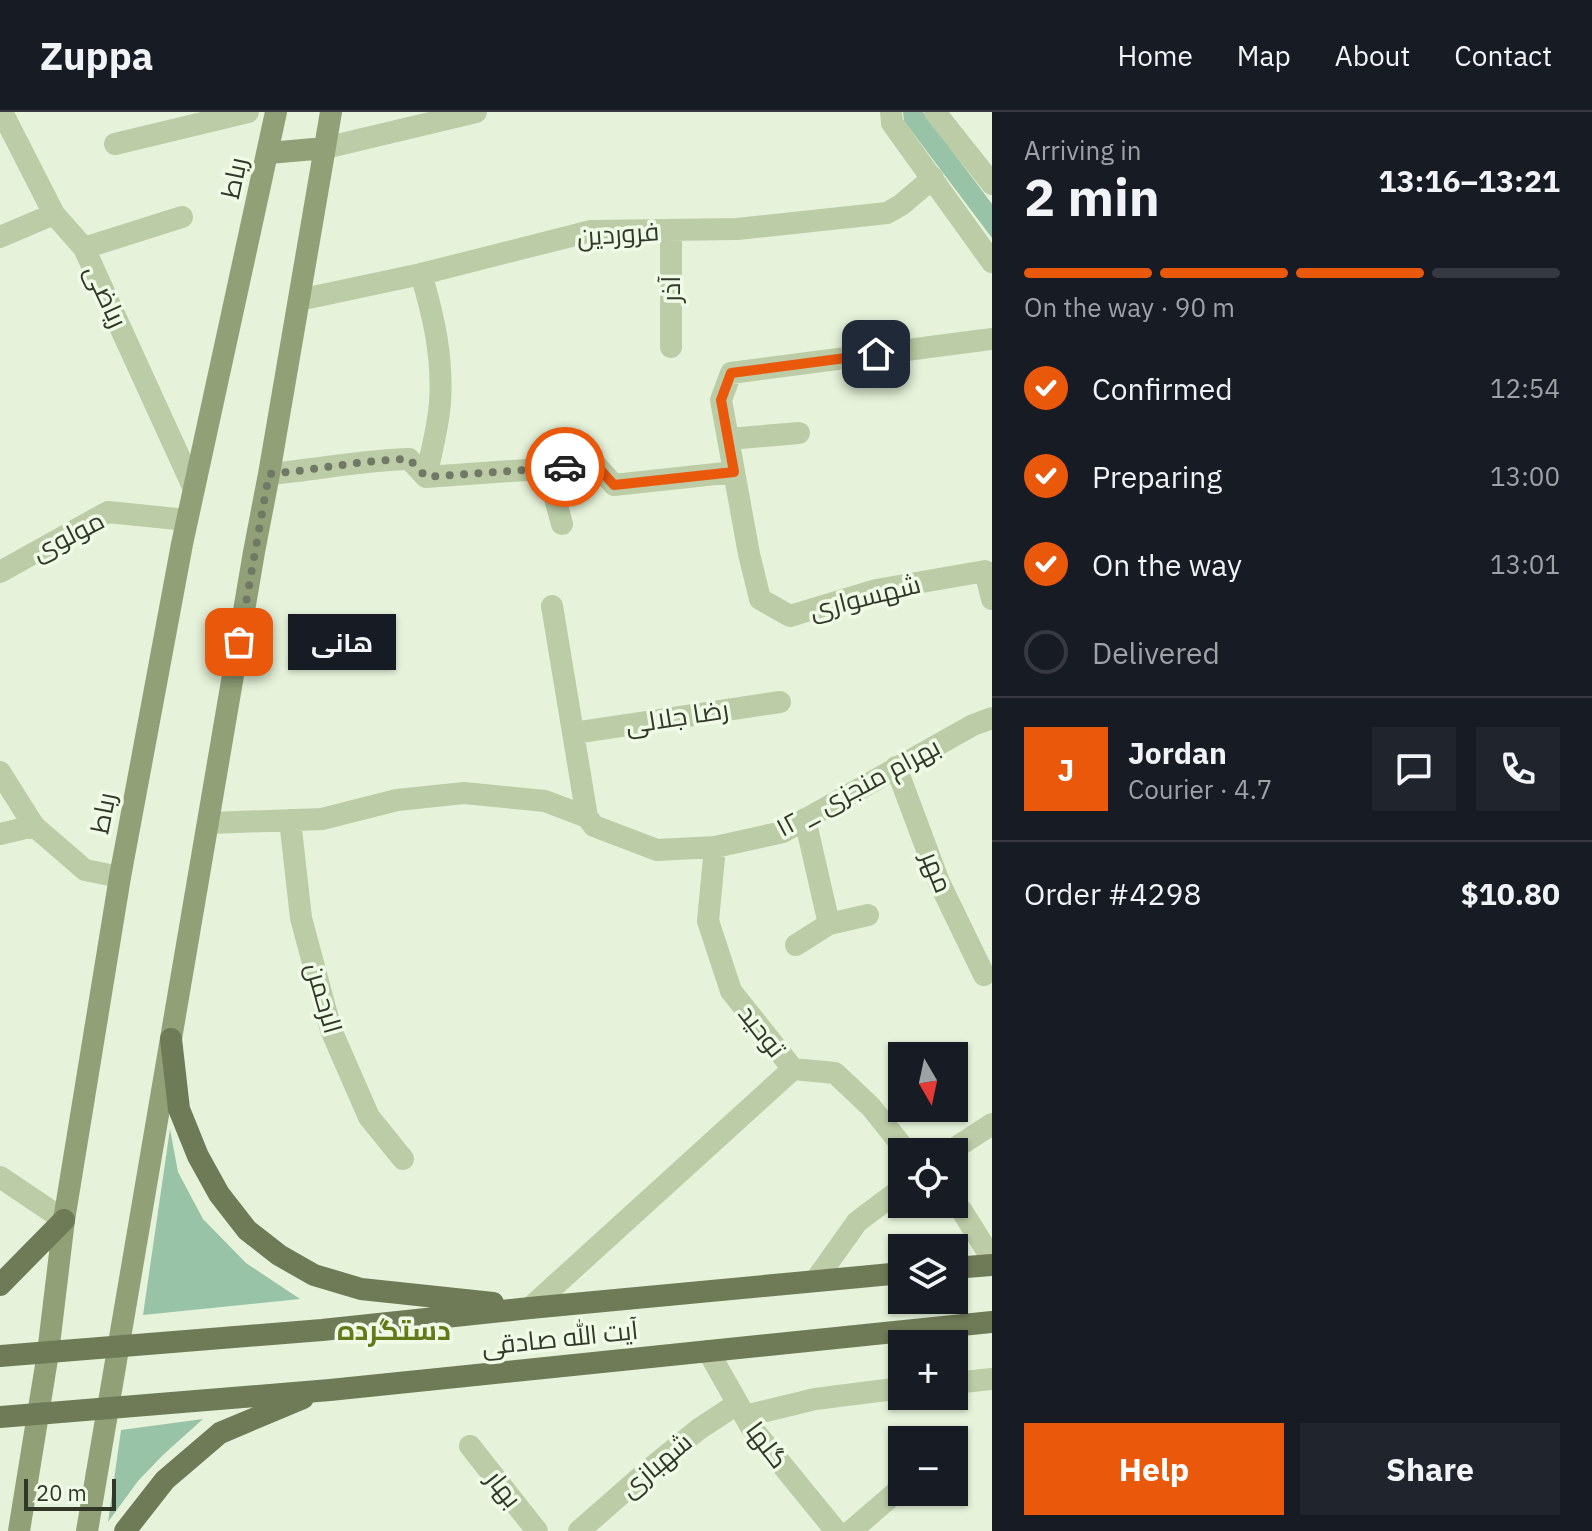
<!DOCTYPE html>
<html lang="en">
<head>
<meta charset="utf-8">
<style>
  :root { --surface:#171b24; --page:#20242c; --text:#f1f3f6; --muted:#9ea1a6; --line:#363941; --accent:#ea580c }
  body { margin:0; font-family:"IBM Plex Sans",Cairo,sans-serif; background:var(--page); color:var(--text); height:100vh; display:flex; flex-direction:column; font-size:30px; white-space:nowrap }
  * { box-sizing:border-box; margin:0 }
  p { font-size:26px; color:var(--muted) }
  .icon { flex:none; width:44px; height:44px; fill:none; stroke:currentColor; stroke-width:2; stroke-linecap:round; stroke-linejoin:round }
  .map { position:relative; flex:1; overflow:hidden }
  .sheet { display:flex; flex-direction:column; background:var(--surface); width:600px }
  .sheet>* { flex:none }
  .needle { width:52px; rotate:171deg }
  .buttons { position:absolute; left:888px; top:930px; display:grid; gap:16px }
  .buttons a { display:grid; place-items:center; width:80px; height:80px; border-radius:0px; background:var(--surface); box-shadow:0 2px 6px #0004; font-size:40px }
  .scale { position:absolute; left:24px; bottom:20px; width:92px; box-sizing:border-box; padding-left:8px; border:4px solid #323827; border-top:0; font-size:22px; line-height:28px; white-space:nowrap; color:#323827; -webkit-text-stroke:6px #f0fbe7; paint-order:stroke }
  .pin { position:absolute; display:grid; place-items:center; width:68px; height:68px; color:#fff; margin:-34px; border-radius:16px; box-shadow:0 4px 12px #0006 }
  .courier { position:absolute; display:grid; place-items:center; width:80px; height:80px; margin:-40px; border:6px solid #ea580c; border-radius:50%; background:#fff; color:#222; box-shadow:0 2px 10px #0007 }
  .bubble { position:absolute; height:56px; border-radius:0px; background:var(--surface); box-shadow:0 2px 6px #0004; font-size:26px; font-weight:700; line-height:56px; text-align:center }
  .overview em { font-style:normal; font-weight:700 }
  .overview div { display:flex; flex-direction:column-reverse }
  .overview { display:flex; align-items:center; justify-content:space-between; height:136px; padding:0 32px }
  h1 { font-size:52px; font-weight:700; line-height:60px }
  .bar { display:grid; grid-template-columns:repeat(4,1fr); gap:12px 8px; align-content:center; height:96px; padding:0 32px }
  .bar i { height:10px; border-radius:6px; background:var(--line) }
  .bar .selected { background:var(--accent) }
  .bar p { grid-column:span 4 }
  .line { display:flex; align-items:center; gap:20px; padding:0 32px; border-top:2px solid var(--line) }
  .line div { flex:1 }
  .round { display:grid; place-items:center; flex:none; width:84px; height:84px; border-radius:0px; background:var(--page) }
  ol { padding:0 32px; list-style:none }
  li { display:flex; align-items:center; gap:24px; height:88px }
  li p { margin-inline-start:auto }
  li .icon { padding:8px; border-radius:50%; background:var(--accent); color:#fff; stroke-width:4 }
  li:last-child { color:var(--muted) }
  li i { width:44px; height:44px; border:4px solid var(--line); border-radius:50% }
  .primary-button { display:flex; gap:16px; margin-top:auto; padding:16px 32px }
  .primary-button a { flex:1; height:92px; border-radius:0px; background:var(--accent); color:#fff; font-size:32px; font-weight:700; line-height:92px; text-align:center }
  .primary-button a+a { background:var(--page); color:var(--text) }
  header { display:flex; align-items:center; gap:48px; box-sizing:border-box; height:112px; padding:0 40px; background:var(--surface); border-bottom:2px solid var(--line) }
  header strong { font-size:38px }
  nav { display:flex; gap:44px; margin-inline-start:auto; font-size:28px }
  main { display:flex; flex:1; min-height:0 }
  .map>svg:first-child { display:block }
  .green { fill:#99c3a7 }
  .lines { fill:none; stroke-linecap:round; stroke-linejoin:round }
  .minor { stroke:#bbcca6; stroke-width:22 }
  .tertiary { stroke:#bbcca6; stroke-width:22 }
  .secondary { stroke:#91a077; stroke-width:22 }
  .primary { stroke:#6f7a57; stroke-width:22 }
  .done { stroke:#717966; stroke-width:8; stroke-dasharray:0 14.4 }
  .route { stroke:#ea580c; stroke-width:10 }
  .labels { text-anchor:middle; stroke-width:7; stroke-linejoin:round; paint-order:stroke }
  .street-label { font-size:26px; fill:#323827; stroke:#f0fbe7 }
  .neighbourhood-label { font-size:28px; font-weight:bold; fill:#63791a; stroke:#f0fbe7 }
</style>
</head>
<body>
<header>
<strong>Zuppa</strong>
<nav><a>Home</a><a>Map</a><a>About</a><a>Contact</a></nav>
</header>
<main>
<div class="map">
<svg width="992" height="1419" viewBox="0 0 992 1419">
  <rect width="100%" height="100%" fill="#e6f3da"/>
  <path class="green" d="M903,0h20l69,92v34l-88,-117z
    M170,1017l8,43 25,47 43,44 54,36 -157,16z
    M203,1307l-40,36 -25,26 -30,41 13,-92z"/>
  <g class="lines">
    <path class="minor" d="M2,0l52,102 30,34 110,241
      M115,32l133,-32
      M0,125l54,-23
      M84,136l98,-31
      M421,162c13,43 22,84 19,129 -2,25 -9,50 -14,74
      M299,188l122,-26 170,-43 146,-2 150,-16 14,-8 32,-27
      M992,227l-261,34 -10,27 28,154 11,45 30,17 86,-26 109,-19 7,28
      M671,235v-116
      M728,327l71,-6
      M547,357l15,55
      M269,362c47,-4 93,-14 140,-15l17,18 170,-12 18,20 120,-13
      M0,460l108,-60 79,8
      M552,494l35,211
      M574,621l206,-31
      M896,655l43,115 45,93
      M0,660l34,54 51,44 35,7
      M805,707l24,105
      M290,708l11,98 30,112 38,87 34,42
      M209,711l113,-4 75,-19 67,-7 81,8 42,16 7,9 63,24 58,-3 68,-15 190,-107 19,-7
      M0,722l34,-8
      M715,735l-7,74 23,70 62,78 42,4 36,34 36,45
      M796,833l33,-21 39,-9
      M949,1040l43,-28
      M0,1065l64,43
      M954,1092l8,7 30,48
      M815,1169l42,-59 45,-34
      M530,1196l263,-239
      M708,1239l43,76 85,104
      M954,1271l38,-4
      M745,1304l70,-17 87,-11
      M470,1334l67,85
      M579,1419l73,-64 47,-38 38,-25
      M851,1419l51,-44"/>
    <path class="tertiary" d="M891,0l1,11 100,139
      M935,0l57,72
      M325,36l151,-36"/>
    <path class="secondary" d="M269,41l56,-5
      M19,1419l29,-178 16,-133 56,-343 62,-333 94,-432
      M87,1419l167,-979 15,-78 62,-362"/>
    <path class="primary" d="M171,927l8,70 19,47 21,38 28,36 32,25 35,20 47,14 132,14
      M954,1156l38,-3
      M0,1173l64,-65
      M0,1244l322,-26 208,-22 372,-35
      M0,1305l330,-27 662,-68
      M125,1419l40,-51 55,-47 83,-35"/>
  </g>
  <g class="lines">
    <path class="done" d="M239,530l30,-168c47,-4 93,-14 140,-15l17,18 139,-10"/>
    <path class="route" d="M565,355l31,-2 18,20 120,-13 -13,-72 10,-27 145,-19"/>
  </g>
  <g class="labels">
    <g class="street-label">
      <text transform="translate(234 66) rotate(-78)" y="9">رباط</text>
      <text transform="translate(618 122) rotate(-4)" y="9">فروردین</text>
      <text transform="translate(671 177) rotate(-90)" y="9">آذر</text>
      <text transform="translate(106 184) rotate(65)" y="9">ریاضی</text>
      <text transform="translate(68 424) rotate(-27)" y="9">مولوی</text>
      <text transform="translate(865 485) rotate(-14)" y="9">شهسواری</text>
      <text transform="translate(677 605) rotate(-9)" y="9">رضا جلالی</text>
      <text transform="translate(858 675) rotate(-28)" y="9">۱۲ _ بهرام منجزی</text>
      <text transform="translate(103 701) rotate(-79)" y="9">رباط</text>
      <text transform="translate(937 760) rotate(68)" y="9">مهر</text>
      <text transform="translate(324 886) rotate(74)" y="9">الرحمن</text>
      <text transform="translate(762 919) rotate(52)" y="9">توحید</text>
      <text transform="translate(560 1226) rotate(-6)" y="9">آیت الله صادقی</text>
      <text transform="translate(767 1333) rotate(53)" y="9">گلها</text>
      <text transform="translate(656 1353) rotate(-40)" y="9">شهبازی</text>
      <text transform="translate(504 1377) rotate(52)" y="9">بهار</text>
    </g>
    <g class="neighbourhood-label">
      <text x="394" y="1228">دستگرده</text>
    </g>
  </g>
</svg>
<div class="buttons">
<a><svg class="needle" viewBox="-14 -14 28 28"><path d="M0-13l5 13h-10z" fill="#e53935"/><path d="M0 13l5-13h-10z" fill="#9ea1a6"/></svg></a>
<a><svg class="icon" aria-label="locate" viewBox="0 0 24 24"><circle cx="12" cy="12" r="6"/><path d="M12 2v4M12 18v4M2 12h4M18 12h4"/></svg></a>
<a><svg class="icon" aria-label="layers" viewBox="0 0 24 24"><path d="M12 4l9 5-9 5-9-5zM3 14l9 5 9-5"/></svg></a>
<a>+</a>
<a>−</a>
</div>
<div class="scale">20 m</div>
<div class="pin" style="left:239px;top:530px;background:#ea580c"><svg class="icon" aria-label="bag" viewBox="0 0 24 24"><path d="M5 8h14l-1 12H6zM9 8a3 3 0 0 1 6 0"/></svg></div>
<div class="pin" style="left:876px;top:242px;background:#1f2937"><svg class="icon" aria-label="home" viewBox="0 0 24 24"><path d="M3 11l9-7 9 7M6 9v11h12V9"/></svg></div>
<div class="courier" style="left:565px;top:355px"><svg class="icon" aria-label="car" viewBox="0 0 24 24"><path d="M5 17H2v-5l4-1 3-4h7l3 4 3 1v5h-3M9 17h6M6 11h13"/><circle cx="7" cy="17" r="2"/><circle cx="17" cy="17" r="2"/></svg></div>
<div class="bubble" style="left:288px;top:502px;width:108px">هانی</div>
</div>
<section class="sheet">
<div class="overview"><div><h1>2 min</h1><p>Arriving in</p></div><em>13:16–13:21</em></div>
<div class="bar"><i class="selected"></i><i class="selected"></i><i class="selected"></i><i></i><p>On the way · 90 m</p></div>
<ol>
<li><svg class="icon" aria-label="check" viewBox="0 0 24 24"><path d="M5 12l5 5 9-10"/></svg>Confirmed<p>12:54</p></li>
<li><svg class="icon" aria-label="check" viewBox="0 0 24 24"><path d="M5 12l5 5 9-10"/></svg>Preparing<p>13:00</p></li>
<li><svg class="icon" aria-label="check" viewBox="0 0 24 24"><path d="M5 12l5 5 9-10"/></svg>On the way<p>13:01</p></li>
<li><i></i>Delivered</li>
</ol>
<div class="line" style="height:144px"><b class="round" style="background:var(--accent);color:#fff">J</b><div><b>Jordan</b><p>Courier · 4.7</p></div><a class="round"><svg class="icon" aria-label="chat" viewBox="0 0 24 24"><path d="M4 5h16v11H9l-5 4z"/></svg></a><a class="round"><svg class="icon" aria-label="phone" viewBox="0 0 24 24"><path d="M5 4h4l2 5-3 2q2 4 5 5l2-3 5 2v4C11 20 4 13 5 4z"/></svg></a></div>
<div class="line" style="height:104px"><div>Order #4298</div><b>$10.80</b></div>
<div class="primary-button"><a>Help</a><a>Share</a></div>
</section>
</main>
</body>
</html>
